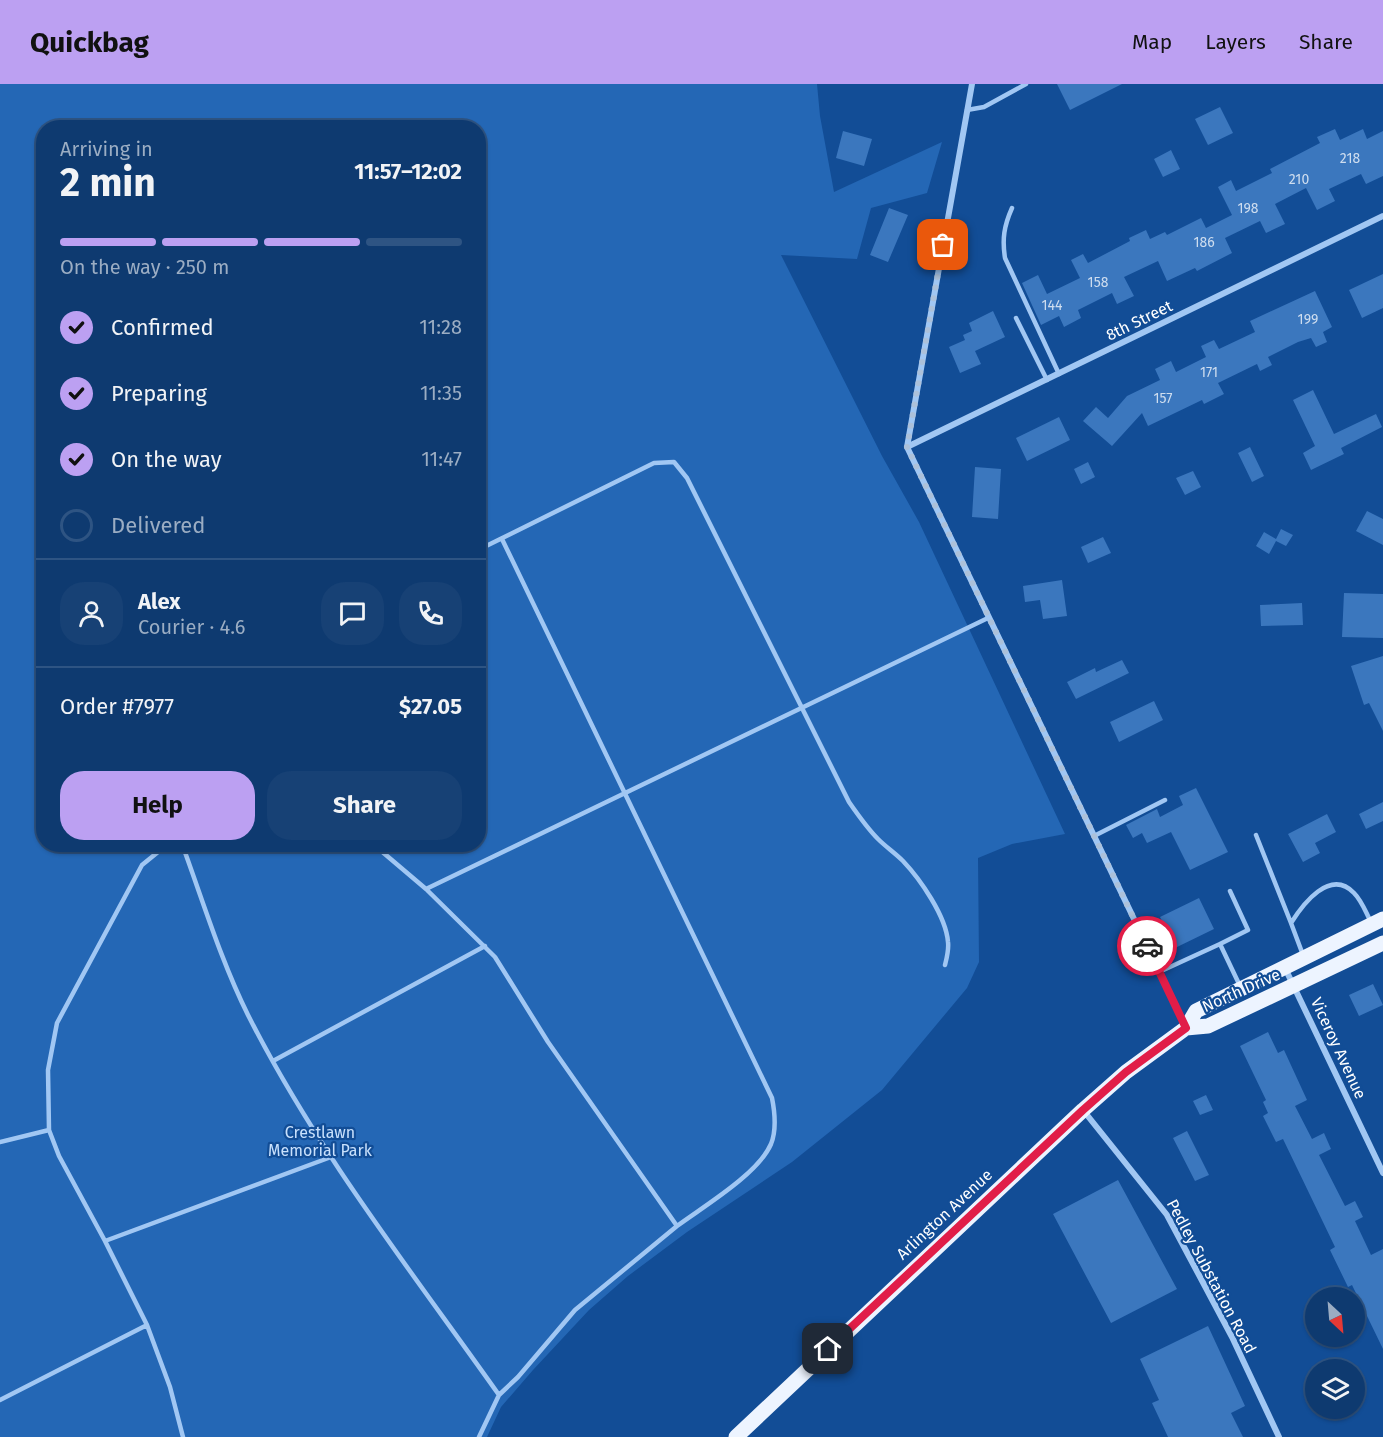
<!DOCTYPE html>
<html lang="en">
<head>
<meta charset="utf-8">
<style>
  :root { --surface:#0e3a70; --page:#174175; --text:#f1f3f6; --muted:#9badc3; --line:#2e5483; --accent:#bca0f2 }
  body { margin:0; font-family:"Fira Sans",sans-serif; background:var(--page); color:var(--text); height:100vh; display:flex; flex-direction:column; font-size:22px; white-space:nowrap }
  * { box-sizing:border-box; margin:0 }
  p { font-size:20px; color:var(--muted) }
  .icon { flex:none; width:33px; height:33px; fill:none; stroke:currentColor; stroke-width:2; stroke-linecap:round; stroke-linejoin:round }
  .map { position:relative; flex:1; overflow:hidden }
  .side { position:absolute; left:36px; top:36px; width:450px; height:732px; display:flex; flex-direction:column; background:var(--surface); border-radius:24px; box-shadow:0 2px 4px #0004,0 0 0 2px var(--line) }
  .side>* { flex:none }
  .needle { width:39px; rotate:154deg }
  .fabs { position:absolute; left:1305px; top:1203px; display:grid; gap:12px }
  .fabs a { display:grid; place-items:center; width:60px; height:60px; border-radius:50%; background:var(--surface); box-shadow:0 2px 4px #0004,0 0 0 2px var(--line); font-size:30px }
  .pin { position:absolute; display:grid; place-items:center; width:51px; height:51px; color:#fff; margin:-26px; border-radius:12px; box-shadow:0 3px 9px #0006 }
  .courier { position:absolute; display:grid; place-items:center; width:60px; height:60px; margin:-30px; border:4px solid #e11d48; border-radius:50%; background:#fff; color:#222; box-shadow:0 2px 8px #0007 }
  .headline em { font-style:normal; font-weight:700 }
  .headline div { display:flex; flex-direction:column-reverse }
  .headline { display:flex; align-items:center; justify-content:space-between; height:102px; padding:0 24px }
  h1 { font-size:39px; font-weight:700; line-height:45px }
  .bar { display:grid; grid-template-columns:repeat(4,1fr); gap:9px 6px; align-content:center; height:72px; padding:0 24px }
  .bar i { height:8px; border-radius:4px; background:var(--line) }
  .bar .on { background:var(--accent) }
  .bar p { grid-column:span 4 }
  .line { display:flex; align-items:center; gap:15px; padding:0 24px; border-top:2px solid var(--line) }
  .line div { flex:1 }
  .round { display:grid; place-items:center; flex:none; width:63px; height:63px; border-radius:24px; background:var(--page) }
  ol { padding:0 24px; list-style:none }
  li { display:flex; align-items:center; gap:18px; height:66px }
  li p { margin-inline-start:auto }
  li .icon { padding:6px; border-radius:50%; background:var(--accent); color:#111; stroke-width:4 }
  li:last-child { color:var(--muted) }
  li i { width:33px; height:33px; border:3px solid var(--line); border-radius:50% }
  .action { display:flex; gap:12px; margin-top:auto; padding:12px 24px }
  .action a { flex:1; height:69px; border-radius:24px; background:var(--accent); color:#111; font-size:24px; font-weight:700; line-height:69px; text-align:center }
  .action a+a { background:var(--page); color:var(--text) }
  header { display:flex; align-items:center; gap:36px; box-sizing:border-box; height:84px; padding:0 30px; background:var(--accent); color:#111 }
  header strong { font-size:28px }
  nav { display:flex; gap:33px; margin-inline-start:auto; font-size:21px }
  .map>svg:first-child { display:block }
  .green { fill:#2467b5; fill-rule:evenodd }
  .building { fill:#3b77be }
  .lines { fill:none; stroke-linecap:round; stroke-linejoin:round }
  .service { stroke:#a1c7f3; stroke-width:4.5 }
  .minor { stroke:#a1c7f3; stroke-width:6 }
  .primary { stroke:#edf4ff; stroke-width:15 }
  .done { stroke:#acc1da; stroke-width:6; stroke-dasharray:0 10.8 }
  .route { stroke:#e11d48; stroke-width:8 }
  .labels { text-anchor:middle; stroke-width:4.5; stroke-linejoin:round; paint-order:stroke }
  .number-label { font-size:14px; fill:#ceddef }
  .street-label { font-size:16px; fill:#fff; stroke:#124d96 }
  .park-label { font-size:16px; fill:#c9e1fd; stroke:#124d96 }
</style>
</head>
<body>
<header>
<strong>Quickbag</strong>
<nav><a>Map</a><a>Layers</a><a>Share</a></nav>
</header>
<div class="map">
<svg width="1383" height="1353" viewBox="0 0 1383 1353">
  <rect width="100%" height="100%" fill="#124d96"/>
  <path class="green" d="M0,0h817l3,32 14,76 108,-50 -15,51 -56,15 -14,51 -76,-4 101,201 37,66 146,312 -53,10 -34,14 1,104 -12,26 -85,102 -90,72 -105,70 -59,44 -39,34 -56,60 -32,37 -14,30h-487zM44,44h434v716h-434z"/>
  <path class="building" d="M1057,0h65l-52,26z
    M1220,23l13,26 -25,12 -13,-26z
    M1335,45l5,11 23,-11 4,10 16,-8v45l-17,8 -5,-10 -32,15 6,12 -18,9 -11,-22 -31,16 10,20 -19,9 -6,-12 -35,17 7,15 -35,18 -2,-3 -28,13 -9,-20 -34,16 10,19 -17,8 -5,-11 -34,17 3,8 -17,9 -5,-11 -18,9 -19,-42 16,-8 9,19 33,-16 -9,-18 12,-6 5,9 42,-22 -1,-3 17,-8 4,9 15,-7 2,3 34,-17 5,10 26,-13 -14,-28 13,-7 5,11 36,-18 -2,-4 50,-26 -3,-6z
    M843,47l29,8 -8,27 -28,-8z
    M1171,66l9,19 -17,8 -9,-18z
    M889,124l19,7 -20,47 -18,-7z
    M1383,190v34l-21,10 -13,-28z
    M1315,207l17,36 -9,5 4,10 -11,5 -5,-9 -13,4 -30,15 4,8 -12,6 -3,-7 -39,19 6,11 -20,10 -2,-4 -54,26 -6,-13 -30,33 -29,-25 13,-14 12,11 19,-22 33,-16 -5,-11 16,-8 5,11 30,-15 -5,-11 13,-6 5,9 36,-17 -5,-11z
    M993,227l12,26 -30,14 6,13 -21,9 -11,-26 16,-7 -2,-5 9,-4 -3,-8z
    M1313,306l21,44 42,-20 6,13 -41,21 3,6 -33,16 -8,-17 12,-7 -22,-46z
    M1059,333l11,23 -43,21 -11,-23z
    M1250,363l14,29 -12,6 -14,-29z
    M1088,378l7,15 -14,7 -7,-15z
    M975,383l26,2 -3,50 -26,-2z
    M1193,387l8,16 -16,8 -9,-17z
    M1367,427l16,8v26l-27,-14z
    M1281,445l12,6 -7,11 -10,-5 -7,13 -13,-8 8,-14 12,7z
    M1103,453l8,16 -23,10 -7,-16z
    M1062,496l5,36 -24,3 -3,-19 -15,2 -2,-16z
    M1344,509l39,1v44l-41,-1z
    M1302,519l1,22 -42,1 -1,-21z
    M1383,572v75l-14,-28 -5,2 -13,-39z
    M1122,576l7,13 -53,26 -9,-17 28,-14 1,4z
    M1154,617l9,19 -44,22 -9,-20z
    M1196,704l32,64 -38,18 -19,-38 -24,11 -5,-10 -9,5 -7,-13 31,-16 3,8 23,-12 -4,-9z
    M1383,718v19l-17,8 -7,-15z
    M1327,730l9,18 -21,11 5,10 -17,9 -15,-28z
    M1199,814l15,31 -39,19 -15,-31z
    M1373,900l10,21 -24,11 -10,-21z
    M1268,948l10,21 6,-3 23,50 -12,6 17,33 12,-6 7,16 -12,6 26,51 10,-5 8,16 -8,4 16,34 12,-6v100l-31,-64 -4,2 -18,-37 5,-3 -52,-108 -7,3 -13,-26 5,-3 -5,-11 3,-2 -26,-54z
    M1206,1011l7,15 -13,5 -7,-14z
    M1187,1047l22,44 -14,6 -22,-43z
    M1118,1096l59,109 -66,34 -58,-109z
    M1208,1242l37,80 -14,7 12,24h-75l-16,-34 7,-3 -19,-41z"/>
  <g class="lines">
    <path class="service" d="M967,26l17,-3 42,-23
      M1012,124c-8,18 -10,31 -7,50l54,116
      M1016,234l31,62
      M502,455l270,559c3,15 5,31 -1,46 -13,30 -67,62 -94,82
      M478,466l176,-87 20,-1 13,16 162,324c9,13 18,26 29,37 8,8 17,14 25,22 17,18 43,55 45,81 1,8 -1,15 -3,23
      M1256,751l35,88
      M1094,752l71,-36
      M182,760c21,57 39,117 66,171 68,135 164,257 251,380l-20,42
      M373,760l53,45 69,68 53,85 129,184 -102,84 -57,67 -19,18
      M426,805l562,-271
      M1220,860l28,-14 -18,-39
      M1303,871l-12,-32c12,-19 39,-55 63,-30 8,8 12,20 17,29
      M1159,888l61,-28 20,42
      M273,977l212,-115
      M49,1046l-1,-60 9,-47 85,-158 16,-13 14,-8
      M0,1058l49,-12 10,26 46,85 42,84
      M105,1157l226,-84
      M0,1316l147,-75 23,62 13,50"/>
    <path class="minor" d="M972,0l-65,363 278,578
      M907,363l476,-231
      M1285,884l98,205
      M1083,1026l84,105 65,122 47,100"/>
    <path class="primary" d="M1186,944l22,-2 175,-83
      M736,1353l347,-327 43,-38 60,-44 10,-17 187,-92"/>
  </g>
  <g class="lines">
    <path class="done" d="M943,161l-36,202 240,499"/>
    <path class="route" d="M828,1265l255,-239 43,-38 60,-44 -39,-82"/>
  </g>
  <g class="labels">
    <g class="number-label">
      <text x="1350" y="79">218</text>
      <text x="1299" y="100">210</text>
      <text x="1248" y="129">198</text>
      <text x="1204" y="163">186</text>
      <text x="1098" y="203">158</text>
      <text x="1052" y="226">144</text>
      <text x="1308" y="240">199</text>
      <text x="1209" y="293">171</text>
      <text x="1163" y="319">157</text>
    </g>
    <g class="street-label">
      <text transform="translate(1139 236) rotate(-26)" y="6">8th Street</text>
      <text transform="translate(1241 906) rotate(-24)" y="6">North Drive</text>
      <text transform="translate(1339 964) rotate(65)" y="6">Viceroy Avenue</text>
      <text transform="translate(944 1130) rotate(-43)" y="6">Arlington Avenue</text>
      <text transform="translate(1212 1192) rotate(62)" y="6">Pedley Substation Road</text>
    </g>
    <g class="park-label">
      <text x="320" y="1054">Crestlawn<tspan x="320" dy="18">Memorial Park</tspan></text>
    </g>
  </g>
</svg>
<div class="fabs">
<a><svg class="needle" viewBox="-14 -14 28 28"><path d="M0-13l5 13h-10z" fill="#e53935"/><path d="M0 13l5-13h-10z" fill="#9badc3"/></svg></a>
<a><svg class="icon" aria-label="layers" viewBox="0 0 24 24"><path d="M12 4l9 5-9 5-9-5zM3 14l9 5 9-5"/></svg></a>
</div>
<div class="pin" style="left:943px;top:161px;background:#ea580c"><svg class="icon" aria-label="bag" viewBox="0 0 24 24"><path d="M5 8h14l-1 12H6zM9 8a3 3 0 0 1 6 0"/></svg></div>
<div class="pin" style="left:828px;top:1265px;background:#1f2937"><svg class="icon" aria-label="home" viewBox="0 0 24 24"><path d="M3 11l9-7 9 7M6 9v11h12V9"/></svg></div>
<div class="courier" style="left:1147px;top:862px"><svg class="icon" aria-label="car" viewBox="0 0 24 24"><path d="M5 17H2v-5l4-1 3-4h7l3 4 3 1v5h-3M9 17h6M6 11h13"/><circle cx="7" cy="17" r="2"/><circle cx="17" cy="17" r="2"/></svg></div>
<section class="side">
<div class="headline"><div><h1>2 min</h1><p>Arriving in</p></div><em>11:57–12:02</em></div>
<div class="bar"><i class="on"></i><i class="on"></i><i class="on"></i><i></i><p>On the way · 250 m</p></div>
<ol>
<li><svg class="icon" aria-label="check" viewBox="0 0 24 24"><path d="M5 12l5 5 9-10"/></svg>Confirmed<p>11:28</p></li>
<li><svg class="icon" aria-label="check" viewBox="0 0 24 24"><path d="M5 12l5 5 9-10"/></svg>Preparing<p>11:35</p></li>
<li><svg class="icon" aria-label="check" viewBox="0 0 24 24"><path d="M5 12l5 5 9-10"/></svg>On the way<p>11:47</p></li>
<li><i></i>Delivered</li>
</ol>
<div class="line" style="height:108px"><a class="round"><svg class="icon" aria-label="person" viewBox="0 0 24 24"><circle cx="12" cy="8" r="4"/><path d="M4 21q1-7 8-7t8 7"/></svg></a><div><b>Alex</b><p>Courier · 4.6</p></div><a class="round"><svg class="icon" aria-label="chat" viewBox="0 0 24 24"><path d="M4 5h16v11H9l-5 4z"/></svg></a><a class="round"><svg class="icon" aria-label="phone" viewBox="0 0 24 24"><path d="M5 4h4l2 5-3 2q2 4 5 5l2-3 5 2v4C11 20 4 13 5 4z"/></svg></a></div>
<div class="line" style="height:78px"><div>Order #7977</div><b>$27.05</b></div>
<div class="action"><a>Help</a><a>Share</a></div>
</section>
</div>
</body>
</html>
